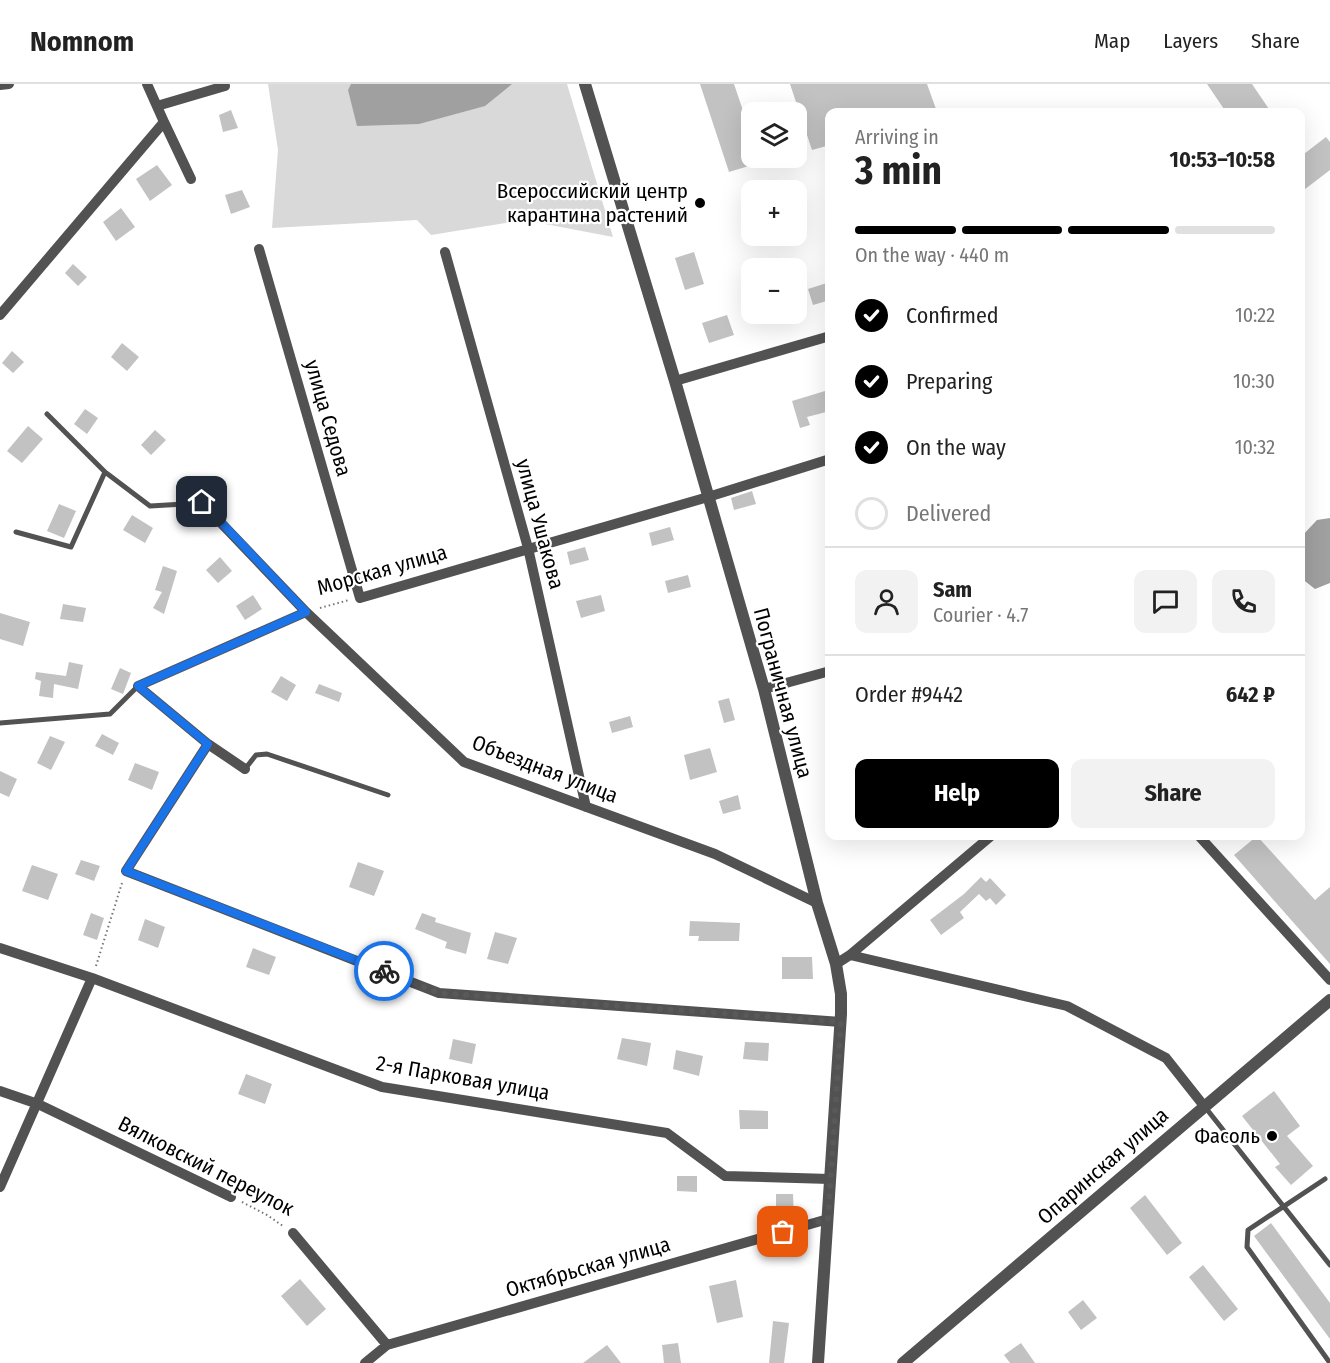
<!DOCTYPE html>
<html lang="en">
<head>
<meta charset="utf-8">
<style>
  :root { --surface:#fff; --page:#f2f2f2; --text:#222; --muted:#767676; --line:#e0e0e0; --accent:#000 }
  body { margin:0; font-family:"Fira Sans Condensed",sans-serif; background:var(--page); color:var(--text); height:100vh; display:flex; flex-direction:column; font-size:22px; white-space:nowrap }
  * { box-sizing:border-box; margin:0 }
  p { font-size:20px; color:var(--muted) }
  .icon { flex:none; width:33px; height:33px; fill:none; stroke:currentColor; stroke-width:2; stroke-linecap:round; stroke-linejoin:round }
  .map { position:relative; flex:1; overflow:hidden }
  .side { position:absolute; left:825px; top:24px; width:480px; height:732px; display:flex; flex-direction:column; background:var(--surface); border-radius:12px; box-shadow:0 6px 24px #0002 }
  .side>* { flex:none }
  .tools { position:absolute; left:741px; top:18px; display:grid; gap:12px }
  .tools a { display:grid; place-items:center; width:66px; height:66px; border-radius:12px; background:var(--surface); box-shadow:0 6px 24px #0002; font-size:30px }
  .pin { position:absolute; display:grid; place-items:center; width:51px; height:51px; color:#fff; margin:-26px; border-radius:12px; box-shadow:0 3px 9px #0006 }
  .courier { position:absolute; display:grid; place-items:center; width:60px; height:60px; margin:-30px; border:4px solid #1a73e8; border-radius:50%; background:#fff; color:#222; box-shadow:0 2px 8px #0007 }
  .overview em { font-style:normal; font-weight:700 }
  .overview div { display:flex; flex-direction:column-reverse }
  .overview { display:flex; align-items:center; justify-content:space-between; height:102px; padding:0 30px }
  h1 { font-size:39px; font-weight:700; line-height:45px }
  .bar { display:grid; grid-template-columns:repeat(4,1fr); gap:9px 6px; align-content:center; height:72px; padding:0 30px }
  .bar i { height:8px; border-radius:4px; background:var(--line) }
  .bar .active { background:var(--accent) }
  .bar p { grid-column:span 4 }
  .line { display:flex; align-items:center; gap:15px; padding:0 30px; border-top:2px solid var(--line) }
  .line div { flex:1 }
  .round { display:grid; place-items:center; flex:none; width:63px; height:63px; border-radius:12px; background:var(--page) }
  ol { padding:0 30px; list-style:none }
  li { display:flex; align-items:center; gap:18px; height:66px }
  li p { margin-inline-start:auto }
  li .icon { padding:6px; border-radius:50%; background:var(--accent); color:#fff; stroke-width:4 }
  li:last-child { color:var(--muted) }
  li i { width:33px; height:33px; border:3px solid var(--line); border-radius:50% }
  .primary-button { display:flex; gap:12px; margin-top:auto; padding:12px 30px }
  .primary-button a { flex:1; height:69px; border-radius:12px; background:var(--accent); color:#fff; font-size:24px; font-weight:700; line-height:69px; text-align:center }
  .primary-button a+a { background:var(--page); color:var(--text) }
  header { display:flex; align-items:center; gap:36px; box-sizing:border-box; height:84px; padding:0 30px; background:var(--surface); border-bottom:2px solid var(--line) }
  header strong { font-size:28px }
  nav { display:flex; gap:33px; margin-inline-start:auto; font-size:21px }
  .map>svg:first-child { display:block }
  .green { fill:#d9d9d9 }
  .water { fill:#a0a0a0 }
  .building { fill:#c2c2c2 }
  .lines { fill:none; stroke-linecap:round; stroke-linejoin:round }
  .path { stroke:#747474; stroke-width:2; stroke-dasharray:1.5 3; stroke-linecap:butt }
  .service { stroke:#525252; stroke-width:5 }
  .minor { stroke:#525252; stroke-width:10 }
  .tertiary { stroke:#525252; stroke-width:12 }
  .done { stroke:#595959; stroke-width:6; stroke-dasharray:0 10.8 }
  .route { stroke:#1a73e8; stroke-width:8 }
  .poi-dot { fill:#000; stroke:#fff; stroke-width:2 }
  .labels { text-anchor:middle; stroke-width:4.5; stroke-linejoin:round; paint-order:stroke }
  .poi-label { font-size:21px; fill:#000; stroke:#fff; text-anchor:end }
  .street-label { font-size:21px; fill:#000; stroke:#fff }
</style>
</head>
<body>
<header>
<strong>Nomnom</strong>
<nav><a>Map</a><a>Layers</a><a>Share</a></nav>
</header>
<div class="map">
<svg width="1330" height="1279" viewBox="0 0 1330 1279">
  <rect width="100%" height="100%" fill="#fff"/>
  <path class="green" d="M268,0h299l46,153 -89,-17 -93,15 -14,-15 -145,8 6,-78z"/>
  <path class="water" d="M351,0h161l-27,22 -66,18 -62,2 -9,-36z
    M1330,434v65l-15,6 -14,-11v-41l16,-17z"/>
  <path class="building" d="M700,0h34l18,53v28l-23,7z
    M790,0h137l9,25 -11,3h-95v33l-18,5z
    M1207,0h45l19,28h-45z
    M231,26l7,18 -15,4 -4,-17z
    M1326,53l4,5v28l-30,23v-36z
    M157,81l15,20 -22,16 -14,-22z
    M242,106l8,17 -19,7 -6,-19z
    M121,124l14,19 -19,14 -13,-19z
    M694,168l10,32 -19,6 -10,-32z
    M73,180l14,13 -9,9 -13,-13z
    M830,198v18l-17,5 -5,-16z
    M727,231l7,20 -25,8 -7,-20z
    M122,259l17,14 -12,14 -16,-14z
    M12,267l12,11 -11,11 -11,-10z
    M825,307l5,20 -23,6 3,8 -10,3 -8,-27z
    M85,325l13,9 -11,16 -13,-10z
    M28,342l15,13 -21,24 -15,-12z
    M155,346l11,10 -15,15 -10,-10z
    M752,407l4,13 -22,6 -3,-12z
    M59,420l17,7 -12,27 -17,-7z
    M132,431l21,13 -8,15 -22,-13z
    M670,443l4,13 -22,6 -3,-13z
    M585,463l4,13 -19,5 -3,-13z
    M220,473l12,14 -14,12 -12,-13z
    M163,482l14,5 -13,43 -11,-6 9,-16 -7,-2z
    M688,491l3,12 -23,6 -3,-12z
    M253,511l9,14 -17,11 -9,-14z
    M601,511l4,16 -24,7 -5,-17z
    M63,520l23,4 -3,14 -23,-3z
    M0,529l30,9 -7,24 -23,-7z
    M69,578l14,3 -5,24 -24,-5 -1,14 -14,-2 2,-15 -6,-2 1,-7 30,4z
    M120,584l11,5 -8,21 -12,-5z
    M281,592l15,9 -9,16 -16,-9z
    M319,600l23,9 -3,9 -24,-9z
    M729,614l6,22 -11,3 -6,-22z
    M630,632l3,11 -21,6 -3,-11z
    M102,650l17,9 -6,12 -18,-9z
    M50,652l15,6 -14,28 -14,-7z
    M710,664l7,24 -27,8 -6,-25z
    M135,679l24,9 -7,18 -24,-10z
    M0,687l17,8 -8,18 -9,-4z
    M738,711l3,14 -18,5 -4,-13z
    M1257,752l58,64 15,-13v77l-96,-109z
    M81,776l19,6 -6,15 -19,-7z
    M358,778l26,9 -10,25 -25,-9z
    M32,781l26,9 -10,26 -26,-9z
    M981,793l5,5 4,-4 16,17 -10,10 -6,-7 -4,3 -7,-7 -19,18 4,6 -23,17 -11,-15 34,-26z
    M91,829l13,5 -7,22 -14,-5z
    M422,829l14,5 -1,4 36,11 -5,21 -21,-6 2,-6 -32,-13z
    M145,835l20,8 -7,21 -20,-8z
    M690,837l50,2 -1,18h-41l1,-5h-10z
    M495,848l22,6 -9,26 -21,-5z
    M253,864l23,9 -7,18 -23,-8z
    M782,873h30l1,22h-31z
    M622,954l29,5 -4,23 -30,-7z
    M453,955l23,5 -4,20 -23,-5z
    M745,958l24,1 -1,18 -25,-2z
    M676,966l27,6 -4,20 -26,-7z
    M246,990l26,10 -7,20 -27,-10z
    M1274,1007l26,35 -13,10 26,30 -22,19 -16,-18 5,-3 -38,-48z
    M739,1026l29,1v18h-28z
    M677,1092h20v16l-20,-1z
    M776,1110h17l1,24 -18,-1z
    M1145,1111l37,48 -15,12 -37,-47z
    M1271,1139l59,80v36l-76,-103z
    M1203,1181l35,44 -14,12 -35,-44z
    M300,1195l26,30 -19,17 -26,-30z
    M736,1196l7,37 -26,6 -8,-37z
    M1083,1216l14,18 -16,12 -13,-18z
    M773,1237l16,2 -5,40h-15z
    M678,1259l3,20h-17l-2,-18z
    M1021,1259l14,20h-25l-6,-8z
    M607,1261l14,18h-38z"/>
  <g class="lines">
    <path class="path" d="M320,524l29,-8
      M96,882l26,-83
      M242,1118l25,13 16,11"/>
    <path class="service" d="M47,330l58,58 45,34 52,-3
      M16,448l55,15 34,-75
      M0,639l110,-9 28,-28
      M245,685l11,-14 11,-1 121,41
      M1205,1023l125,158
      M1325,1095l-77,51 -1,17 83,116"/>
    <path class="minor" d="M0,1l9,-1
      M157,22l68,-20
      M164,38l27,57
      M259,165l101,349 348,-101 122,-38
      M445,168l83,296 58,259
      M0,231l164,-193 -17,-38
      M675,297l155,-45
      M202,419l104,109 158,150 251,92 102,49
      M306,528l-168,74 70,58 -82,127 313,122 402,29
      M764,605l66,-18
      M208,660l37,25
      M1199,752l131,144
      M0,864l92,30 290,109 285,46 58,43 105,3
      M850,871l217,51 99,52 38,48
      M836,880l14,-9 141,-119
      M0,1007l38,13 193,93
      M0,1103l92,-209
      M293,1149l94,112
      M365,1279l22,-18 441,-126"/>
    <path class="tertiary" d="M585,0l90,297 89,308 53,214 19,61 5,30v20l-23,349
      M903,1279l427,-363"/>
  </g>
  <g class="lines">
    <path class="done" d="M384,887l55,22 402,29 -13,197 -45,13"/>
    <path class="route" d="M202,418l104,110 -168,74 70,58 -82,127 258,100"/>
  </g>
  <g class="poi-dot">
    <circle cx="700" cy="119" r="6"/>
    <circle cx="1272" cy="1052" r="6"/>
  </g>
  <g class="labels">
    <g class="poi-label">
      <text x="688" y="114">Всероссийский центр<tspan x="688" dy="24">карантина растений</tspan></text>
      <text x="1260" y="1059">Фасоль</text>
    </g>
    <g class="street-label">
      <text transform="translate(328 334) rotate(74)" y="7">улица Седова</text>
      <text transform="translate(540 440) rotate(75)" y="7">улица Ушакова</text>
      <text transform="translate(382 486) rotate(-16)" y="7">Морская улица</text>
      <text transform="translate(783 609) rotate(75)" y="7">Пограничная улица</text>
      <text transform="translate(545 685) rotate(21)" y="7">Объездная улица</text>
      <text transform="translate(463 994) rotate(10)" y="7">2-я Парковая улица</text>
      <text transform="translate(206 1082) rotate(27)" y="7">Вялковский переулок</text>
      <text transform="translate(1103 1082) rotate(-41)" y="7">Опаринская улица</text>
      <text transform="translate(588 1183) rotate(-16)" y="7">Октябрьская улица</text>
    </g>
  </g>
</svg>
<div class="tools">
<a><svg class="icon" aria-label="layers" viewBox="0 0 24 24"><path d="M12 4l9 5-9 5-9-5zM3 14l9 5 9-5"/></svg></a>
<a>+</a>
<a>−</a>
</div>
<div class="pin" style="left:783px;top:1148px;background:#ea580c"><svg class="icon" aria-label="bag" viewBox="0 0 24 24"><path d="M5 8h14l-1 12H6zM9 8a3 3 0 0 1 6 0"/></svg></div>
<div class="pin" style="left:202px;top:418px;background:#1f2937"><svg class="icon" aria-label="home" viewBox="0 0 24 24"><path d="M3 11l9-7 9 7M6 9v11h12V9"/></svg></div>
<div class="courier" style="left:384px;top:887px"><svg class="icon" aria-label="bike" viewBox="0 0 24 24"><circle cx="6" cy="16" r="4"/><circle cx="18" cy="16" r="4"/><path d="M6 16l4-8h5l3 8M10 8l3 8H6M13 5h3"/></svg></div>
<section class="side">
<div class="overview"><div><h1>3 min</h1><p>Arriving in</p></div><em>10:53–10:58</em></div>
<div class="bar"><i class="active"></i><i class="active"></i><i class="active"></i><i></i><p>On the way · 440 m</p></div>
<ol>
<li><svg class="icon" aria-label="check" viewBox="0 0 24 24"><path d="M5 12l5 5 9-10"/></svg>Confirmed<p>10:22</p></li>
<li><svg class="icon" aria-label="check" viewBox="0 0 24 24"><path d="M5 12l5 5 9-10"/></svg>Preparing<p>10:30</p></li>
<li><svg class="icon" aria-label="check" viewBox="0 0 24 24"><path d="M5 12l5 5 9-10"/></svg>On the way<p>10:32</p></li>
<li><i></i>Delivered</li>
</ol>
<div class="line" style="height:108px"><a class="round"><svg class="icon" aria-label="person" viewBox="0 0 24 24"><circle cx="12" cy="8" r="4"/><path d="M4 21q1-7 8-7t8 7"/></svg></a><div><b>Sam</b><p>Courier · 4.7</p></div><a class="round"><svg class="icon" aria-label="chat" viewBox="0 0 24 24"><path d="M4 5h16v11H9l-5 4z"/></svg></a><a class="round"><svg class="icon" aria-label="phone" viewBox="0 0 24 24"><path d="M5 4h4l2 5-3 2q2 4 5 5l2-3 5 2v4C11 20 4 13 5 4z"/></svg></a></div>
<div class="line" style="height:78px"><div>Order #9442</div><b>642 ₽</b></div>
<div class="primary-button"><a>Help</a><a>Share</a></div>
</section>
</div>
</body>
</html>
